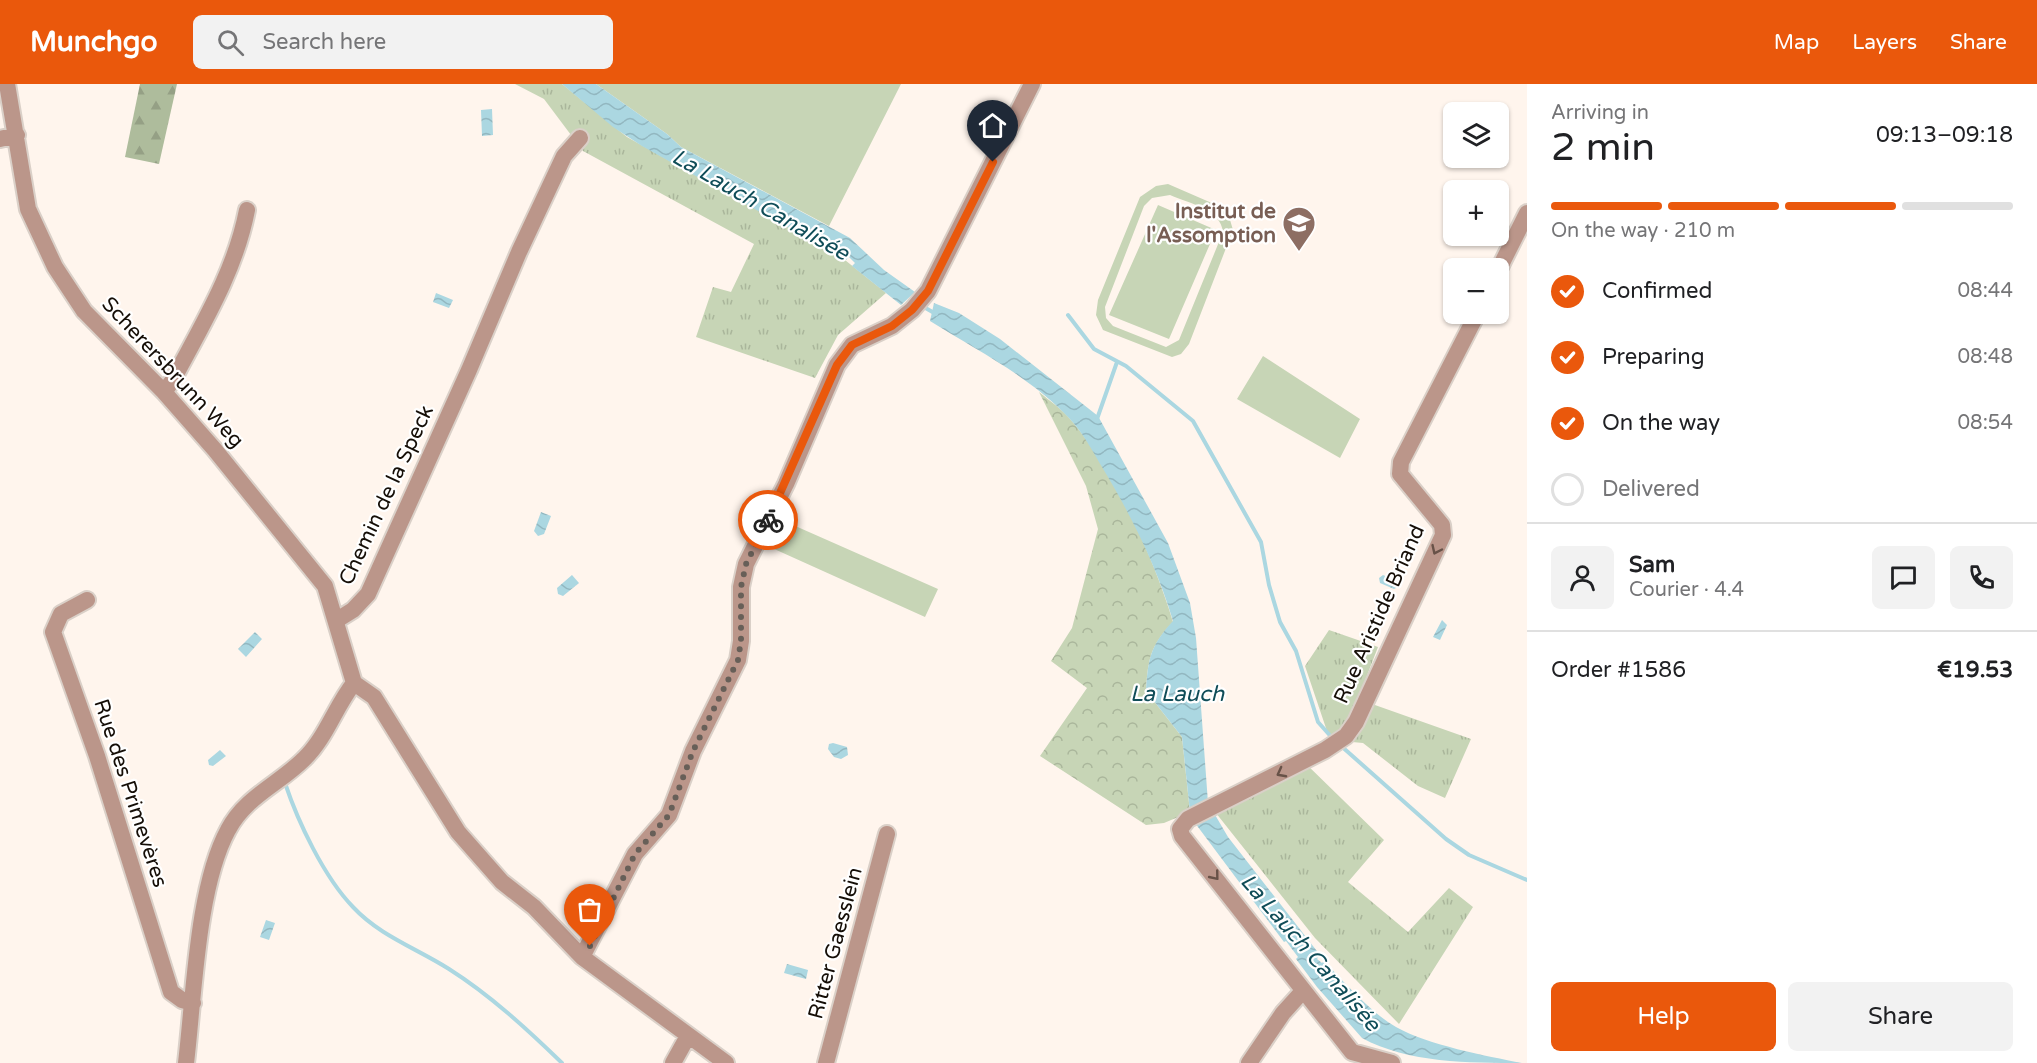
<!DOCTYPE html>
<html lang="en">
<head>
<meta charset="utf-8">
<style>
  :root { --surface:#fff; --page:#f2f2f2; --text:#202124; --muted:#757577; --line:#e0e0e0; --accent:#ea580c }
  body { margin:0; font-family:"Varela Round",sans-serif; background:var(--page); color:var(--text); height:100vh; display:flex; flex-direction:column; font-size:22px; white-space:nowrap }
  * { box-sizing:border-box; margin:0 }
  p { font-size:20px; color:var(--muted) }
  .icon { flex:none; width:33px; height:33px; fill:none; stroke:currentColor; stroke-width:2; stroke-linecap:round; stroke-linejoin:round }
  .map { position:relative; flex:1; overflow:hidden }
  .sheet { display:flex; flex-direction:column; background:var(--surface); width:510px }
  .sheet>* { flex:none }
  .fabs { position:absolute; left:1443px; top:18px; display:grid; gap:12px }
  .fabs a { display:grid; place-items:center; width:66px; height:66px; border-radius:9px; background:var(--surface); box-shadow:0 2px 4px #0004; font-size:30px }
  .pin { position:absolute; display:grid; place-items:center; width:51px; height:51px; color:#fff; margin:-62px -26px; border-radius:50% 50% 50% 0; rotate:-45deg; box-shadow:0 0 6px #0007 }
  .pin .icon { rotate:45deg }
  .courier { position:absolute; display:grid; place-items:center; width:60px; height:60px; margin:-30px; border:4px solid #ea580c; border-radius:50%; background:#fff; color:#222; box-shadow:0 2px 8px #0007 }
  .headline em { font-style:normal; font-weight:600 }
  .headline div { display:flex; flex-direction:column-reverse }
  .headline { display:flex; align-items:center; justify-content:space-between; height:102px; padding:0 24px }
  h1 { font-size:39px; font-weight:600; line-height:45px }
  .bar { display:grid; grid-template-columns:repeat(4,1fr); gap:9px 6px; align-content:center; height:72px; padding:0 24px }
  .bar i { height:8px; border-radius:4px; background:var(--line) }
  .bar .current { background:var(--accent) }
  .bar p { grid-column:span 4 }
  .line { display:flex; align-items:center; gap:15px; padding:0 24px; border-top:2px solid var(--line) }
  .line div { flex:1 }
  .round { display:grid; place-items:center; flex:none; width:63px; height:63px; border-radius:9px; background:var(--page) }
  ol { padding:0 24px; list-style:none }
  li { display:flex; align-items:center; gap:18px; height:66px }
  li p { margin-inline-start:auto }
  li .icon { padding:6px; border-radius:50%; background:var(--accent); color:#fff; stroke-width:4 }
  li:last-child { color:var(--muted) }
  li i { width:33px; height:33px; border:3px solid var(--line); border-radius:50% }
  .button { display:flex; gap:12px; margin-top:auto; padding:12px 24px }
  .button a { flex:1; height:69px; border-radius:9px; background:var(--accent); color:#fff; font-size:24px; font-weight:600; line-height:69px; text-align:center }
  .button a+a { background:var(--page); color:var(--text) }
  header { display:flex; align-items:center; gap:36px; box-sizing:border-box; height:84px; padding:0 30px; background:var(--accent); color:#fff }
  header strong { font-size:28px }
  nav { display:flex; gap:33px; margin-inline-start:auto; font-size:21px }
  .search { width:420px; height:54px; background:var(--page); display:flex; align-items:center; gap:15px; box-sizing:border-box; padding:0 21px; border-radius:9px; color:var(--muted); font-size:22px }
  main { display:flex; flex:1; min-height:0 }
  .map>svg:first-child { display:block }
  .grass { fill:url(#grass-tufts) }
  .forest { fill:url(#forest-firs) }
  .park { fill:url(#park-crowns) }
  .garden { fill:#c7d5b6; fill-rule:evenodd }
  .water { fill:url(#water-waves) }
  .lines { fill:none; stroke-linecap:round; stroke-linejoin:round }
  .stream { stroke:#abd7e1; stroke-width:4 }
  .minor-casing { stroke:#dad0c8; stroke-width:20 }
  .minor { stroke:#bb968a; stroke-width:16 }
  .oneway { stroke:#685248 }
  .done { stroke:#675f58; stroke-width:6; stroke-dasharray:0 10.8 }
  .route { stroke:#ea580c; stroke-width:8 }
  .labels { text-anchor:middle; stroke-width:4.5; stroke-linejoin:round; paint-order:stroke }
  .education-label { font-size:21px; font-weight:bold; fill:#785e54; stroke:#fff; text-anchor:end }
  .street-label { font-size:21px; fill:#150e07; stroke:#fff }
  .water-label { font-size:22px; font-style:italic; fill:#104d58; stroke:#fff }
</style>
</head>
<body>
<header>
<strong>Munchgo</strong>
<div class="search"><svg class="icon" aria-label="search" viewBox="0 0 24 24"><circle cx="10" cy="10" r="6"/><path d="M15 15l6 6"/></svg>Search here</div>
<nav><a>Map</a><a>Layers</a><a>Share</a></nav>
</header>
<main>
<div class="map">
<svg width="1527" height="979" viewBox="0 0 1527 979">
  <defs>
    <pattern id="grass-tufts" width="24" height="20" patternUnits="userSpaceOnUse" patternTransform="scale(1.5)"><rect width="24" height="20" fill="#c7d5b6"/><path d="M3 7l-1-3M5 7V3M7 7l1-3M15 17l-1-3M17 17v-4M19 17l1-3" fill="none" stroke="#aab69b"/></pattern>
    <pattern id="forest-firs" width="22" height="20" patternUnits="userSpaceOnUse" patternTransform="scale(1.5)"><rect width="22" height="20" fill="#aebc9c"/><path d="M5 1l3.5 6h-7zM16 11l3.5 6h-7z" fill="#95a085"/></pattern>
    <pattern id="park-crowns" width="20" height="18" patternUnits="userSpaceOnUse" patternTransform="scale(1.5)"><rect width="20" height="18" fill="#c7d5b6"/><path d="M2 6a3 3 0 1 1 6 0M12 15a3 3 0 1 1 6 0" fill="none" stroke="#aab69b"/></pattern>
    <pattern id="water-waves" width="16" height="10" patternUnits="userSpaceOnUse" patternTransform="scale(1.5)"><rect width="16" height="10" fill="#abd7e1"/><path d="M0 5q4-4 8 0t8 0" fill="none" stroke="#92b7c0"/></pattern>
  </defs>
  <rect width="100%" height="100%" fill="#fff5ed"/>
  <path class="grass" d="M515,0h47l65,53 213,119 46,37 -48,42 -23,43 -119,-41 17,-50 18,5 23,-48 -171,-93 -39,-52z
    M1329,546l49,17 -20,52 113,40 -26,59 -27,-12 -55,-43 -33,-3 -25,-74z
    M1301,675l83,81 -36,42 60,50 41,-44 24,19 -74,117 -84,-86 -107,-135z"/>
  <path class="forest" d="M140,0h37l-18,80 -34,-7z"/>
  <path class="park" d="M1039,308c11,9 23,17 32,28 43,50 83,138 102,202 -23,24 -25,37 -27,69l36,46 8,75 -26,11 -18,2 -106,-69 47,-68 -36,-27 21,-33 26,-99 -12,-43z"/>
  <path class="garden" d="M596,0h305l-72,142 -148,-79 -14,-13z
    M1168,100l53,23 7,6 5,17 -44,114 -8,10 -9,3 -69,-27 -7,-15 2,-15 42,-103 16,-11zM1170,111c18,8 51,14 53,37l-44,108 -13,7 -53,-21 -7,-8 -1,-11 39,-101 8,-8z
    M1158,121l58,25 -47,109 -60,-24z
    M1263,272l97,63 -20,39 -103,-59z
    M784,437l154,68 -13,28 -153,-69z"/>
  <path class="water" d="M562,0h34l71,50 14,13 169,91 34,32 31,22 -14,13 -49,-39 3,-3 -6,-6 -3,3 -204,-114 -29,-19z
    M492,25l1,26 -11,1 -1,-26z
    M436,209l17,7 -4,8 -16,-6z
    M934,219l25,10 41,26 98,77 70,127 22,60 6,35 12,165 -18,9 -8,-75 -36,-46c2,-32 4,-45 27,-70 -16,-54 -42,-106 -71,-154 -10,-17 -19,-34 -33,-49 -40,-42 -91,-67 -139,-97z
    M541,428l10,4 -7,18 -6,2 -4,-5z
    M572,491l7,8 -16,13 -5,-2 -1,-6z
    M1383,491l14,6 1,6 -4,2 -14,-6 -1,-5z
    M1442,536l5,5 -7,15 -7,-3z
    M255,548l7,7 -16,18 -8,-8z
    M833,659l14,4 1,8 -7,4 -7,-2 -6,-8 1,-5z
    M220,666l6,6 -13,10 -4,-1 -1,-5z
    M1214,729l14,24 92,118 -3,4 5,4 2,-2c20,21 47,52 72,66 32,18 90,29 126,36 -53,0 -114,0 -160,-25l-45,-51 -21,-28 2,-2 -12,-16 -2,1 -89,-119z
    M266,836l9,3 -6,17 -9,-3z
    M787,880l21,6 -2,9 -22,-6z"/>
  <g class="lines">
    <path class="stream" d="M922,222l14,8
      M1068,231l26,34 32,17 67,55 68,121 8,43 11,37 16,29 22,71 16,18
      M1097,335l20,-57
      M1340,661l106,94 23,16 58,25
      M285,699c13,39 39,94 68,124 27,29 63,41 96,62 41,26 78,60 113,94"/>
    <defs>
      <path id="minor" d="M7,0l21,125 27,58 29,44 80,81 51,58 110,136 29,97 20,14 84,135 44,50 32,25 48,50 144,106
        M0,55l17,-4
        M1498,187l29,-58
        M164,308l9,-12c29,-55 62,-108 74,-170
        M87,516l-26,14 -8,18 44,124 74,236 11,8 11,3
        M337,536l16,-10 15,-16 101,-224 50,-118 45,-96 16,-18
        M582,873l53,-103 34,-39 24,-64 45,-91 3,-19v-54l5,-23 40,-80 51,-119 15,-20 40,-19 20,-16 16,-19 104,-207
        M186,979c8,-66 11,-176 42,-233 17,-33 51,-46 76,-71 22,-21 31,-52 50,-76
        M673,979l15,-27
        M826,979l61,-229
        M1249,979l34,-50 19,-21
        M1392,979l-40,-11 -170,-216 -2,-7 8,-10 137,-69 21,-14 10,-14 87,-187 -1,-10 -42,-51 1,-12 76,-148"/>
    </defs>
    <use href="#minor" class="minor-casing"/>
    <use href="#minor" class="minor"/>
  </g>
  <defs><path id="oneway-chevron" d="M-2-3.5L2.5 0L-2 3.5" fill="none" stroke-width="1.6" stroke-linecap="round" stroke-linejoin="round" transform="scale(1.5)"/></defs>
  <g class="oneway">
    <use href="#oneway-chevron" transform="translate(1436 466) rotate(115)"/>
    <use href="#oneway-chevron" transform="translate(1281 689) rotate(152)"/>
    <use href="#oneway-chevron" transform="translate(1215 792) rotate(51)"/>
  </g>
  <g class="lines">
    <path class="done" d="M590,862l45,-92 34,-39 24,-64 45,-91 3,-19v-54l5,-23 22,-44"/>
    <path class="route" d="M768,436l69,-155 15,-20 40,-19 20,-16 16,-19 65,-129"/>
  </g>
  <defs>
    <symbol id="school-pin" viewBox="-11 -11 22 30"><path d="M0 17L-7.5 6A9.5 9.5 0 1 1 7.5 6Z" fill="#8d6e63" stroke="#fff"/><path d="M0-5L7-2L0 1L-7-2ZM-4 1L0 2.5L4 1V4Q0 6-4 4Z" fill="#fff"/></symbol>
  </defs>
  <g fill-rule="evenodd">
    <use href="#school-pin" x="1280" y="120" width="38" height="52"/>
  </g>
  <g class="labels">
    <g class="education-label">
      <text x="1276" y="134">Institut de<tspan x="1276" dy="24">l'Assomption</tspan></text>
    </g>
    <g class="street-label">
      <text transform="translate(173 288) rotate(47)" y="7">Scherersbrunn Weg</text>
      <text transform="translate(386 411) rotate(-65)" y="7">Chemin de la Speck</text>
      <text transform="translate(1379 530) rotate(-66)" y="7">Rue Aristide Briand</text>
      <text transform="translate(131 709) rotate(72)" y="7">Rue des Primevères</text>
      <text transform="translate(835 859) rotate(-75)" y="7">Ritter Gaesslein</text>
    </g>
    <g class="water-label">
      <text transform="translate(761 120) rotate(30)" y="8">La Lauch Canalisée</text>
      <text x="1177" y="617">La Lauch</text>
      <text transform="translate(1311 868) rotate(49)" y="8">La Lauch Canalisée</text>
    </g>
  </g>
</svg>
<div class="fabs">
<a><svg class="icon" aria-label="layers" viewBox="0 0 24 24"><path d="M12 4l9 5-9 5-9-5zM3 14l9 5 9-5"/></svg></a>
<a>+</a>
<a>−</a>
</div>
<div class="pin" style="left:590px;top:862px;background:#ea580c"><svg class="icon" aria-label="bag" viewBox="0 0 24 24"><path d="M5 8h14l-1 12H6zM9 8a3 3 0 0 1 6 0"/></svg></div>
<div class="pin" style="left:993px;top:78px;background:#1f2937"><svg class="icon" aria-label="home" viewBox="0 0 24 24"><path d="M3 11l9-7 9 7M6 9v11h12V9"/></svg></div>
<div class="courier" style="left:768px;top:436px"><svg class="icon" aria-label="bike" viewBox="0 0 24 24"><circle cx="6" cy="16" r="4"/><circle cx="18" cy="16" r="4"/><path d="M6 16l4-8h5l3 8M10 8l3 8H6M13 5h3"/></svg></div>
</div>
<section class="sheet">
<div class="headline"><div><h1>2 min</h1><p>Arriving in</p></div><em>09:13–09:18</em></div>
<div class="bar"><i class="current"></i><i class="current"></i><i class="current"></i><i></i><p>On the way · 210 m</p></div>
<ol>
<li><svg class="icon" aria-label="check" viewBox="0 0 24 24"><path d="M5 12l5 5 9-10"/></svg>Confirmed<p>08:44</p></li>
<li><svg class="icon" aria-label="check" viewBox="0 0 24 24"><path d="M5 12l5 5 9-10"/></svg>Preparing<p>08:48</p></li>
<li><svg class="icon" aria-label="check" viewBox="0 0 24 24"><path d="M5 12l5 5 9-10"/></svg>On the way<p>08:54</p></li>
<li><i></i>Delivered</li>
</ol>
<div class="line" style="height:108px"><a class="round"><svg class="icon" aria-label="person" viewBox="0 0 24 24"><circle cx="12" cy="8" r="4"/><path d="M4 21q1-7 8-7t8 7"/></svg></a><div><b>Sam</b><p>Courier · 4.4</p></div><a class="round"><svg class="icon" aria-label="chat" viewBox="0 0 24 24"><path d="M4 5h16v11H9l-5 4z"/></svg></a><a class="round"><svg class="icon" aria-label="phone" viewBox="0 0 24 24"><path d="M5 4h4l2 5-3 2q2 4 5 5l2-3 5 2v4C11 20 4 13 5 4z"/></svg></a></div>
<div class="line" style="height:78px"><div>Order #1586</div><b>€19.53</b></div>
<div class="button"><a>Help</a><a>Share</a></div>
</section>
</main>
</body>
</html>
